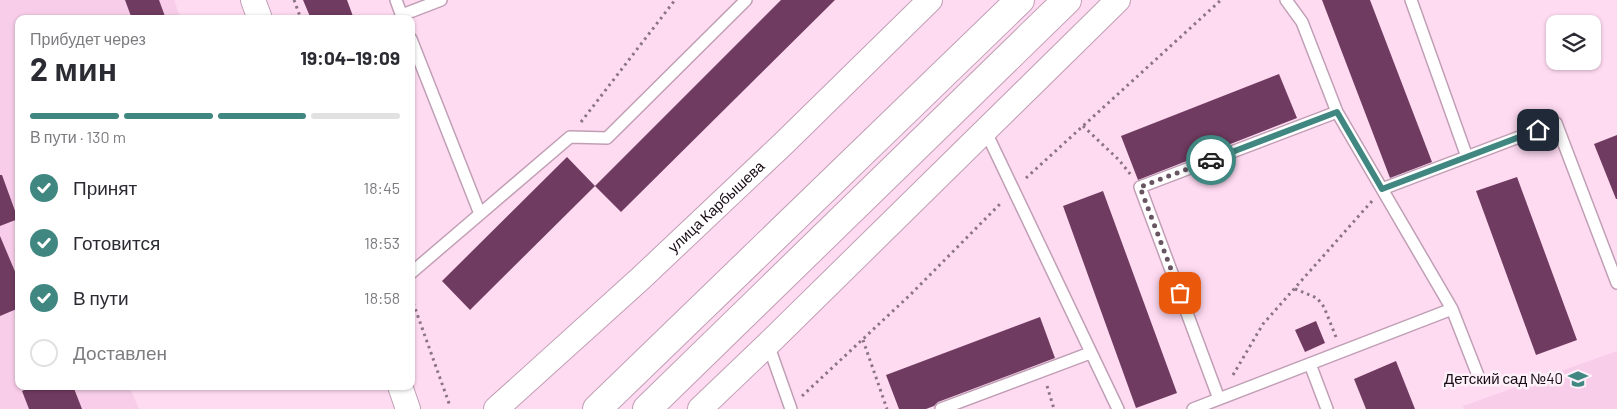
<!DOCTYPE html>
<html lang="ru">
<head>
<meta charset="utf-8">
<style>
  :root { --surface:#fff; --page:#f2f2f3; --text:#2b2b33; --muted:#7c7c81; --line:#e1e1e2; --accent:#408782 }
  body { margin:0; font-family:Barlow,sans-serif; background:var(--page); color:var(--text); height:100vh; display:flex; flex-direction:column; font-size:19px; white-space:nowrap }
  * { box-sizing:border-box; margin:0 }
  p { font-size:16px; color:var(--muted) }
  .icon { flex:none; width:28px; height:28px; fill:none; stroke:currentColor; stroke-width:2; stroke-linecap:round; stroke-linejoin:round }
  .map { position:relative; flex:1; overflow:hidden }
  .sheet { position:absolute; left:15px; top:15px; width:400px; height:375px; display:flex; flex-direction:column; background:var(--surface); border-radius:10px; box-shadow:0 1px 4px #0004 }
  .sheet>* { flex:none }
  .buttons { position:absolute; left:1546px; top:15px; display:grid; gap:10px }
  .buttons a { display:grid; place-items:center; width:55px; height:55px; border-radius:10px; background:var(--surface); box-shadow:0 1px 4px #0004; font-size:25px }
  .pin { position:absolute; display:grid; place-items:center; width:42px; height:42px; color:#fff; margin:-21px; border-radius:10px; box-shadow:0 2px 8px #0006 }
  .courier { position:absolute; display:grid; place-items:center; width:50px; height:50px; margin:-25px; border:4px solid #408782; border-radius:50%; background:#fff; color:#222; box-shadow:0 1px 6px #0007 }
  .summary em { font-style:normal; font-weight:700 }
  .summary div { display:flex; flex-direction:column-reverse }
  .summary { display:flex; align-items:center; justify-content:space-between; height:85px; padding:0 15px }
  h1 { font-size:32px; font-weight:700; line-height:38px }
  .bar { display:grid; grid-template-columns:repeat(4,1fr); gap:8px 5px; align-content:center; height:60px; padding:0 15px }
  .bar i { height:6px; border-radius:4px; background:var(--line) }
  .bar .active { background:var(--accent) }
  .bar p { grid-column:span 4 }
  ol { padding:0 15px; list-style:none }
  li { display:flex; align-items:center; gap:15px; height:55px }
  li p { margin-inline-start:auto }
  li .icon { padding:5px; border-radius:50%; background:var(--accent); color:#fff; stroke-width:4 }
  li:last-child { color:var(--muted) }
  li i { width:28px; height:28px; border:2px solid var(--line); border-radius:50% }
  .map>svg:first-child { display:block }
  .built { fill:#f7cde9 }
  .building { fill:#703b60 }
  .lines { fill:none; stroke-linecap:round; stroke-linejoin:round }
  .service-casing { stroke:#c09fb5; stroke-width:14 }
  .minor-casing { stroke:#c09fb5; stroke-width:26 }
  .tertiary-casing { stroke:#c09fb5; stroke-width:30 }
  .path { stroke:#8b7483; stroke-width:3; stroke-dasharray:2.5 4; stroke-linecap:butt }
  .service { stroke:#fff; stroke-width:11 }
  .minor { stroke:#fff; stroke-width:24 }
  .tertiary { stroke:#fff; stroke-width:28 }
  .done { stroke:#695562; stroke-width:5; stroke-dasharray:0 9 }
  .route { stroke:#408782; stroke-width:6 }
  .labels { text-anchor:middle; stroke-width:5; stroke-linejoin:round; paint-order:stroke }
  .street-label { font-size:15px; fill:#180d15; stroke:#fef0f9 }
  .poi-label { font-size:15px; fill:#180d15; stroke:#fef0f9; text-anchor:end }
</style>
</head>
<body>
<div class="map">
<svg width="1617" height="409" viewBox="0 0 1617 409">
  <rect width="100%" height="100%" fill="#ffdbf2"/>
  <path class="built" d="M0,0h174l7,19h-162v367h110l10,23h-139z
    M1617,351v58h-153l-1,-3z"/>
  <path class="building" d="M125,0h34l7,19h-34z
    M303,0h44l7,19h-43z
    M781,0h54l-214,212 -26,-26z
    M1322,0h48l62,162 -42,16z
    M1279,74l18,44 -159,62 -17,-44z
    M1617,135v64h-1l-22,-55z
    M567,157l28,29 -125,124 -28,-29z
    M0,175h2l16,44 -18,7z
    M1517,177l60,163 -41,15 -60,-164z
    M1103,191l74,202 -41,15 -73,-202z
    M0,236l19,45v27l-19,8z
    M1040,317l15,41 -117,44 -4,4 -8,3h-27l-13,-34z
    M1316,321l9,22 -20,9 -10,-22z
    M1396,361l19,48h-49l-12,-30z
    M33,386h40l9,23h-53l-7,-18z"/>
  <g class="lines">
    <defs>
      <path id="service" d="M396,0l7,19
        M1286,0l16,22 35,90 115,197 27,69
        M1411,0l56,157
        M402,15l39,-15
        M411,39l69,175 -69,59
        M985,130l133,279
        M1382,189l174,-66 61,160
        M480,214l90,-77 37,1 139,-138
        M768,344l23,65
        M1310,364l17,45
        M1219,399l-79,-212 197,-75
        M941,409l149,-56
        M1193,409l259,-100"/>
      <g id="minor">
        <path d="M253,0l7,19"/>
        <path d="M400,386l8,23"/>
        <path id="s1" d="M496,409l144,-130 142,-134 148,-145"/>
        <path d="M700,409l68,-65 350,-344"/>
      </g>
      <path id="tertiary" d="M597,409l423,-409
        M647,409l420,-409"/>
    </defs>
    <use href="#service" class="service-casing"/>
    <use href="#minor" class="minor-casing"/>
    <use href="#tertiary" class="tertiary-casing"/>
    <path class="path" d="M294,0l7,19
      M581,122l94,-122
      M1083,126l36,34 12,15
      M1026,178l195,-178
      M1295,289l22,9 7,9 12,30
      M411,297l39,109
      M863,340l24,69
      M1233,375l30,-51 109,-123
      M1047,386l7,23
      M802,396l108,-101 92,-93"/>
    <use href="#service" class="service"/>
    <use href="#minor" class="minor"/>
    <use href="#tertiary" class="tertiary"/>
  </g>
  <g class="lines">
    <path class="done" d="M1180,293l-40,-106 71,-27"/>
    <path class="route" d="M1211,160l126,-48 45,77 156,-59"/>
  </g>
  <defs>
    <symbol id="school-bare" viewBox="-9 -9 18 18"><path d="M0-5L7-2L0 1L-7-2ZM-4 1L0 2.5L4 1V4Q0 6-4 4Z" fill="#408782" stroke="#fef0f9" stroke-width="2.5" paint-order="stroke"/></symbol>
  </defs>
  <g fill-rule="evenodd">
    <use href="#school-bare" x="1564" y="365" width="28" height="28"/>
  </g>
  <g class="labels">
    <g class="street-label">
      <text dy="5" stroke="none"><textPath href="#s1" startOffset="299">улица Карбышева</textPath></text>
    </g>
    <g class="poi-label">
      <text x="1563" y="384">Детский сад №40</text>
    </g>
  </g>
</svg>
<div class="buttons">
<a><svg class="icon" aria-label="layers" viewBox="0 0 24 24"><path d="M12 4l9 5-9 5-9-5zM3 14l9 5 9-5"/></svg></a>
</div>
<div class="pin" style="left:1180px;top:293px;background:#ea580c"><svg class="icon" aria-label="bag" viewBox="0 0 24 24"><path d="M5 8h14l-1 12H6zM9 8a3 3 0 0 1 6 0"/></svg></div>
<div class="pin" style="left:1538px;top:130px;background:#1f2937"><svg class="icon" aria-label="home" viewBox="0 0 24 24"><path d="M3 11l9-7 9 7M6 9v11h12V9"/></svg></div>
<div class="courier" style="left:1211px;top:160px"><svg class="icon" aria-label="car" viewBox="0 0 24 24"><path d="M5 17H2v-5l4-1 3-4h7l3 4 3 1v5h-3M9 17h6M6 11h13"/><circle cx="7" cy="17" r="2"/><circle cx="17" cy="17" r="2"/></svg></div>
<section class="sheet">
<div class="summary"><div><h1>2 мин</h1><p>Прибудет через</p></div><em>19:04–19:09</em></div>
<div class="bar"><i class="active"></i><i class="active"></i><i class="active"></i><i></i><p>В пути · 130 m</p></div>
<ol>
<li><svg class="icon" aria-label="check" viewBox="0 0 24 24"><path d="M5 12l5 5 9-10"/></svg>Принят<p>18:45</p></li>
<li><svg class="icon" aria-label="check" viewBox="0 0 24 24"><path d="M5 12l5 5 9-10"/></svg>Готовится<p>18:53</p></li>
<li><svg class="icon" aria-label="check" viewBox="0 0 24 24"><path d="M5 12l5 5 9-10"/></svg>В пути<p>18:58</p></li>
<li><i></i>Доставлен</li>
</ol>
</section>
</div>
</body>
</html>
